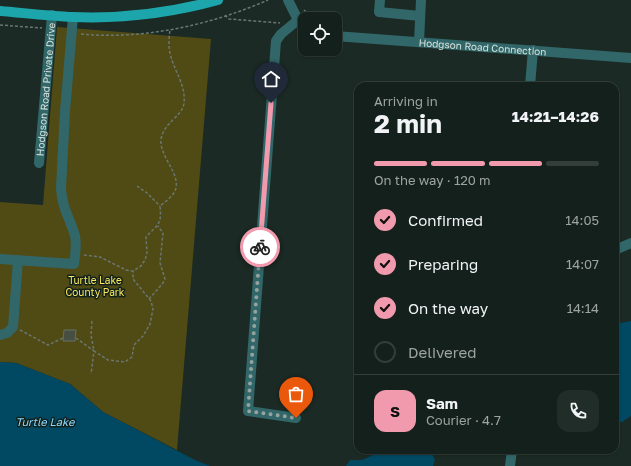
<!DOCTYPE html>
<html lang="en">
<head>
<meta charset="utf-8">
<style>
  :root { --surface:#14201b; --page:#212d28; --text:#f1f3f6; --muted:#9da3a3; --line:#333e3a; --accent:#f29aad }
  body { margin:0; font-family:"Golos Text",sans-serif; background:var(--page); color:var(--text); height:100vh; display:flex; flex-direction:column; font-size:15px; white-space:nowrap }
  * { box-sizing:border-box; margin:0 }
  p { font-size:13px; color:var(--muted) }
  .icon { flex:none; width:22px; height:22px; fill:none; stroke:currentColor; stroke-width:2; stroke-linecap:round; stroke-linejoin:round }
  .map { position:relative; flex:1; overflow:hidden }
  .sheet { position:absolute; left:354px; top:82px; width:265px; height:372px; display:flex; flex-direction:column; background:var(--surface); border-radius:12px; box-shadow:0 1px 3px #0004,0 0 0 1px var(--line) }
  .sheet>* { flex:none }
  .controls { position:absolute; left:298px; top:12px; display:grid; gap:8px }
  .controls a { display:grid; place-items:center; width:44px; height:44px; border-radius:8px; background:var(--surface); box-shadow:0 1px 3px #0004,0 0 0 1px var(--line); font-size:20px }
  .pin { position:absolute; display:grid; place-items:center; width:34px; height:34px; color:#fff; margin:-41px -17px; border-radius:50% 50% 50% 0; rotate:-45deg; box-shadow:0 0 4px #0007 }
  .pin .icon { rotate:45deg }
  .courier { position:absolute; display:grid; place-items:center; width:40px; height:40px; margin:-20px; border:3px solid #f29aad; border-radius:50%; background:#fff; color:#222; box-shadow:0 1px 5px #0007 }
  .head em { font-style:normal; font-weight:700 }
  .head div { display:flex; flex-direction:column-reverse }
  .head { display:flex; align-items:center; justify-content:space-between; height:68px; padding:0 20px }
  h1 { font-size:26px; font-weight:700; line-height:30px }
  .bar { display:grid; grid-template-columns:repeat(4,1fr); gap:6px 4px; align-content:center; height:48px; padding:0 20px }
  .bar i { height:5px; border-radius:3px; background:var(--line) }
  .bar .current { background:var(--accent) }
  .bar p { grid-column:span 4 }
  .line { display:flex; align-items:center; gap:10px; padding:0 20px; border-top:1px solid var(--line) }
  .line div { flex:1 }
  .round { display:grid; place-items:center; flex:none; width:42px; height:42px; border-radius:12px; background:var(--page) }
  ol { padding:0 20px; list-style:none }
  li { display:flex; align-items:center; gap:12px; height:44px }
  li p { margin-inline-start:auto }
  li .icon { padding:4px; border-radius:50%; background:var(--accent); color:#111; stroke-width:4 }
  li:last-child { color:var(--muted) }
  li i { width:22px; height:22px; border:2px solid var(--line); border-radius:50% }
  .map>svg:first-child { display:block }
  .green { fill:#504a15 }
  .water { fill:#014862 }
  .building { fill:#464f42; stroke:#687063 }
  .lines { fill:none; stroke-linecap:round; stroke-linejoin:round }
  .path { stroke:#6a7771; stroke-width:1.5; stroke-dasharray:3 2; stroke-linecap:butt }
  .minor { stroke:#316769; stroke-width:10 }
  .major { stroke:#1ca6ab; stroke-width:10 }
  .done { stroke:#96a29d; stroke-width:4; stroke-dasharray:0 7.2 }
  .route { stroke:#f29aad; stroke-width:5 }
  .labels { text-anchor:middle; stroke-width:3; stroke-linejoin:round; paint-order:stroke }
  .street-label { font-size:10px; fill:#d9e3de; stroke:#12211b }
  .park-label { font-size:10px; fill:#f9e85e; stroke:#12211b }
  .water-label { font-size:11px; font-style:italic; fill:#8ad7ff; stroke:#12211b }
</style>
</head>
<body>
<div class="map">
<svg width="631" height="466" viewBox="0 0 631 466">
  <rect width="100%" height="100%" fill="#1b2a24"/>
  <path class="green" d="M57,27l154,12 -34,411 -74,-38 -33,-28 -54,-21 -16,-1v-160l43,3z"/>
  <path class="water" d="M631,321v95l-9,6 -7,-1v-97z
    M0,362l16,1 54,21 33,28 92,48 15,6h-210z
    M389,450h36l6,2 4,8 -2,6h-87l4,-6h12l18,-8z"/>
  <path class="building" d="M64,330h12l-1,11h-12z"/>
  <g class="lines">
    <path class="path" d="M304,10l9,9
      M225,15l4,4 51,4
      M0,25l42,3
      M81,34c62,6 130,-9 187,-34
      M137,186l10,7 13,13
      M84,255l16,2 26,13 7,1 8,-5 4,-6 2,-7 -1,-16c12,-13 16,-12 14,-31 5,-4 12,-9 15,-15 7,-17 -16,-34 -14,-52 3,-17 22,-23 23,-36 2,-17 -9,-31 -13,-46 -3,-9 -2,-19 -1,-28
      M149,299l14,-16 2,-4 -5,-16 3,-30 -5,-7
      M92,321l-1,14 3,16 14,9 17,2 7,-5 2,-12 9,-9 7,-12 3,-15 -2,-8 -18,-22v-8
      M20,330l28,15 15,-7
      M76,338l18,13 -3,23"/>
    <g class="minor">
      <path d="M288,0l10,20 7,6"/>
      <path d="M380,0l-1,12 41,4"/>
      <path id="s1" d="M335,36l296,22"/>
      <path d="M419,42l2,-42"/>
      <path d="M530,86l3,-36"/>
      <path id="s2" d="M39,163l13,-148"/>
      <path d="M615,250l16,-7"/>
      <path d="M0,259l74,5c1,-9 3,-19 1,-28 -5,-18 -13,-27 -14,-48l4,-77 8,-94"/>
      <path d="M0,335l7,-2 6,-6 5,-67"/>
      <path d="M296,418l-48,-7 28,-370 5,-7 17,-14"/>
      <path d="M510,466l2,-16"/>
    </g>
    <path class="major" d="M0,11c24,2 49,5 73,6 49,2 98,-4 145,-17"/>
  </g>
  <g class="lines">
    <path class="done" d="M260,247l-12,164 48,7"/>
    <path class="route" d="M260,247l11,-144"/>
  </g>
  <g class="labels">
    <g class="street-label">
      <text dy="4" stroke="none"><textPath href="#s1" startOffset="148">Hodgson Road Connection</textPath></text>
      <text dy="4" stroke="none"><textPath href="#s2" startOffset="74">Hodgson Road Private Drive</textPath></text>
    </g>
    <g class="park-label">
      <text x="95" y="284">Turtle Lake<tspan x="95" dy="12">County Park</tspan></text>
    </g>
    <g class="water-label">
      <text x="45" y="426">Turtle Lake</text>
    </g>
  </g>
</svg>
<div class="controls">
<a><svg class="icon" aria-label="locate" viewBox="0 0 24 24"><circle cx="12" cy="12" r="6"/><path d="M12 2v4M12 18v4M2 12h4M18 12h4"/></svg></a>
</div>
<div class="pin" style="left:296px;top:418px;background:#ea580c"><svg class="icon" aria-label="bag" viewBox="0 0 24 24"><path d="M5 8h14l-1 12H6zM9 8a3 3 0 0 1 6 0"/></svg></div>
<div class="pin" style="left:271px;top:103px;background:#1f2937"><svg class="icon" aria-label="home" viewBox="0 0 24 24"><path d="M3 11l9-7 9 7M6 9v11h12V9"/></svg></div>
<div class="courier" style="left:260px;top:247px"><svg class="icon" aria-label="bike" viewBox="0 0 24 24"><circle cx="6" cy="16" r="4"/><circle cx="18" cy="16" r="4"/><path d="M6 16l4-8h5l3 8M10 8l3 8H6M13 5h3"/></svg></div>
<section class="sheet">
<div class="head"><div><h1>2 min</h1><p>Arriving in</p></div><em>14:21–14:26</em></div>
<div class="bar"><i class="current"></i><i class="current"></i><i class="current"></i><i></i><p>On the way · 120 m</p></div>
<ol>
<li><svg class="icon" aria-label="check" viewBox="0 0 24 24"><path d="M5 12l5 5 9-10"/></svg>Confirmed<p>14:05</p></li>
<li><svg class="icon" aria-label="check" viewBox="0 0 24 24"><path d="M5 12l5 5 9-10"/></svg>Preparing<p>14:07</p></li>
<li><svg class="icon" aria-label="check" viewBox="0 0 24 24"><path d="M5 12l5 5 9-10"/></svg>On the way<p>14:14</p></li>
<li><i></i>Delivered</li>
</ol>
<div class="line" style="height:72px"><b class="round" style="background:var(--accent);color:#111">S</b><div><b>Sam</b><p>Courier · 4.7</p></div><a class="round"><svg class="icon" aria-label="phone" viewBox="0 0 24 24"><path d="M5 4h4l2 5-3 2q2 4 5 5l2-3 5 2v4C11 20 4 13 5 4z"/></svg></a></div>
</section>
</div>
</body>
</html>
